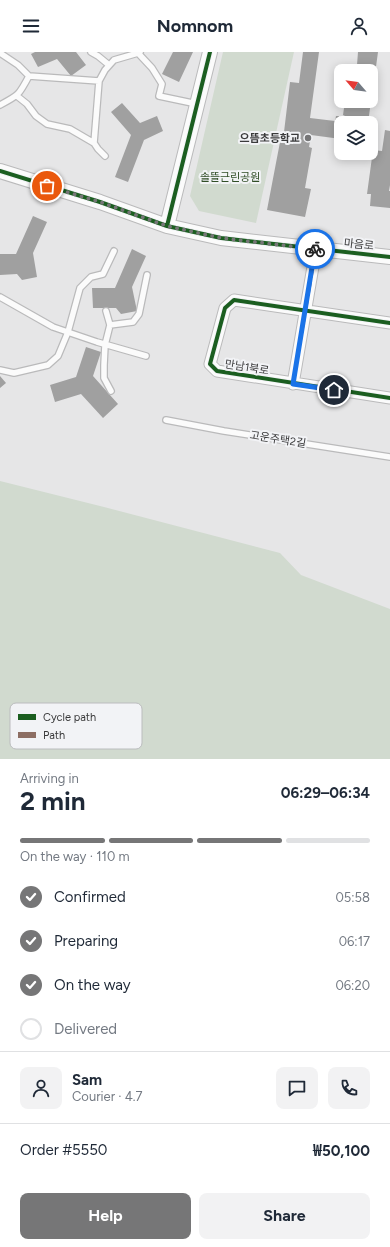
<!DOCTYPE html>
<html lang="en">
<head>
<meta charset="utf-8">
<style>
  :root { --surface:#fff; --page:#f2f2f3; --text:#1f2937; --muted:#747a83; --line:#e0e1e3; --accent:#767677 }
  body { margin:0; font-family:Figtree,"Noto Sans KR",sans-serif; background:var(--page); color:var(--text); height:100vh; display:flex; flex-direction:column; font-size:15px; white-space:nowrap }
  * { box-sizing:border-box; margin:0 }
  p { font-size:13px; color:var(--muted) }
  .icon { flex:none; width:22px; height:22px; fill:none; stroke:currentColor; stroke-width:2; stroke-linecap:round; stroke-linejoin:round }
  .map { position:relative; height:707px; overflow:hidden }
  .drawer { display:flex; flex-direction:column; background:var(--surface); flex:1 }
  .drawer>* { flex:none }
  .needle { width:26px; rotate:298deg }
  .tools { position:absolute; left:334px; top:12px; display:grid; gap:8px }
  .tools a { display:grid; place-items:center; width:44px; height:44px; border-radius:8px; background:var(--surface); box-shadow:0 2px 10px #0003; font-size:20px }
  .pin { position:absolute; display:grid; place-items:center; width:34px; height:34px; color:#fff; margin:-17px; border:2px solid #fff; border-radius:50%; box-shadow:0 1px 4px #0007 }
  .courier { position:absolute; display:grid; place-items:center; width:40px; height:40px; margin:-20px; border:3px solid #1a73e8; border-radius:50%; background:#fff; color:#222; box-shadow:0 1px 5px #0007 }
  .headline em { font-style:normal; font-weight:700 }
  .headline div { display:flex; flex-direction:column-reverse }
  .headline { display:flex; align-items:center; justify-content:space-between; height:68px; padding:0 20px }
  h1 { font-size:26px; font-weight:700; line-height:30px }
  .bar { display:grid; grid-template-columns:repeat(4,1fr); gap:6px 4px; align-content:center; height:48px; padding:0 20px }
  .bar i { height:5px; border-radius:3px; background:var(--line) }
  .bar .selected { background:var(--accent) }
  .bar p { grid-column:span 4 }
  .line { display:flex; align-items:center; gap:10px; padding:0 20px; border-top:1px solid var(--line) }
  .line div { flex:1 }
  .round { display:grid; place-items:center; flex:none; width:42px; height:42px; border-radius:8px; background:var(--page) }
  ol { padding:0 20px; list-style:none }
  li { display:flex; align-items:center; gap:12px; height:44px }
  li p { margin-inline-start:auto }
  li .icon { padding:4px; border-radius:50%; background:var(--accent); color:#fff; stroke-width:4 }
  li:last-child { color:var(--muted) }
  li i { width:22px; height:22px; border:2px solid var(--line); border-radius:50% }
  .action { display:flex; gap:8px; margin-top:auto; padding:8px 20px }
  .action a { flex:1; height:46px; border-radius:8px; background:var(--accent); color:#fff; font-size:16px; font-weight:700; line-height:46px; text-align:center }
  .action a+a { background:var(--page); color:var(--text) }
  header { display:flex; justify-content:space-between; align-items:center; height:52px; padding:0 20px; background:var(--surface); font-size:18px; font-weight:700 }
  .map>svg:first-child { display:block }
  .green { fill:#d1dacf }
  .building { fill:#a0a0a0 }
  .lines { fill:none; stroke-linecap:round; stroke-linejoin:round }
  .service-casing { stroke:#bababb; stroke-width:8 }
  .minor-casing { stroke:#bababb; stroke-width:13 }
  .tertiary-casing { stroke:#bababb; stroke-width:16 }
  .service { stroke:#fbfbfb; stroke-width:5.5 }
  .minor { stroke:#fbfbfb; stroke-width:11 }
  .tertiary { stroke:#fbfbfb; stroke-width:14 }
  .quiet { stroke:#8d6e63; stroke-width:3; stroke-dasharray:6 3; stroke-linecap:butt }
  .cycleway-casing { stroke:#f2f3f6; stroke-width:6 }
  .cycleway { stroke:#1b5e20; stroke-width:4 }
  .done { stroke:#767677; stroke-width:4; stroke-dasharray:0 7.2 }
  .route { stroke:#1a73e8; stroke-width:5 }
  .poi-dot { fill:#767677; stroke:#f2f3f6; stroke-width:1.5 }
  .labels { text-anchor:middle; stroke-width:4; stroke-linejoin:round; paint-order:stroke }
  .poi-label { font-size:11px; font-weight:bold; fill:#3a3a3b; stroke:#f2f3f6; text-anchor:end }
  .park-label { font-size:11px; fill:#314e27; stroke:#f2f3f6 }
  .street-label { font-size:11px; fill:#3a3a3b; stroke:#f2f3f6 }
  .key { fill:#f2f3f6; stroke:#bbbcbe; stroke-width:1 }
  .key-label { font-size:11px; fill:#3a3a3b }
</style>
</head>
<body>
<header><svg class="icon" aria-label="menu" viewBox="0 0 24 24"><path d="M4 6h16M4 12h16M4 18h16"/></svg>Nomnom<svg class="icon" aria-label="person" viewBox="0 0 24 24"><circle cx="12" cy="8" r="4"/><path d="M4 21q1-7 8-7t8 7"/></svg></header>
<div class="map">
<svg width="390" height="707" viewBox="0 0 390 707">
  <rect width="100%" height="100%" fill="#e6e6e7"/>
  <path class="green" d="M223,0h71l-38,171 -57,-12 -9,-15z
    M0,429l104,26 176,46 21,22 89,34v150h-390z"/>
  <path class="building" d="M35,0h41l10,13 -15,11 -14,-17 -19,8 -7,-13z
    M173,0h20l-14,30 -17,-8z
    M303,0h16l-9,66 25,3 1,-5h3v6h2v17l-30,-4 -2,12 3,1 -7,40 6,1 -6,28 -38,-7 13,-68 13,2 2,-11 -11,-1 6,-50 9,1z
    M358,0h20l-6,44h-1v-25h-22v-7l8,1z
    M345,49h26l-3,22h-24l1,-7 -2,-1z
    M122,51l18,20 17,-7 6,15 -19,9 -16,42 -13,-5 16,-42 -20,-23z
    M385,78l5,1v54l-1,6h1v17l-20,-2 1,-12h-4l6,-44 9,1z
    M33,164l14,6 -14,31 4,24 -15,3 -5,-6 -17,1v-21h16z
    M132,197l14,7 -14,31 5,24 -16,3 -5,-6h-23l-1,-20h23z
    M86,295l15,5 -8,24 25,28 -15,14 -22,-24 -26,8 -5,-17 26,-8z
    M0,324l6,7 -6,5z"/>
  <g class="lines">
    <defs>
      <path id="service" d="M91,0l7,4 11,9
        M0,1l18,12 11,11 70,5
        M138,1l14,15 10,16 -3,12 38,8
        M17,44l10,8 9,12 11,8 23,5 24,14
        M0,53c19,-10 19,-10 29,-29
        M105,104l-7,-7 -4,-6 5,-62 6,-11 9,-10 24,-7 2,-1
        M0,245l53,30 44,15 49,14
        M106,259l4,14 -5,20 -1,20v13l7,13
        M110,273l23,-3 6,-8 8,-39
        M0,318l14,3 34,-8 10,-9 10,-24 12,-44 11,-11 12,-3 11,-23
        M166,368l58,11 166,26"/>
      <path id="minor" d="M390,271l-156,-23 -9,8 -15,56 7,7 173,27
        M293,332l23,-135"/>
      <path id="tertiary" d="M0,119l100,31 67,24 54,12 169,19
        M167,174l43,-174"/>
    </defs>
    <use href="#service" class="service-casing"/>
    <use href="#minor" class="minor-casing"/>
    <use href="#tertiary" class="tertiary-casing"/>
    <use href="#service" class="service"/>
    <use href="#minor" class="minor"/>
    <use href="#tertiary" class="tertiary"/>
    <path class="quiet" d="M293,332l23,-135"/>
    <defs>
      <path id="cycleway" d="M0,119l100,31 67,24 54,12 169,19
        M167,174l43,-174
        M390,271l-156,-23 -9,8 -15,56 7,7 173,27"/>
    </defs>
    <use href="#cycleway" class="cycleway-casing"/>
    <use href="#cycleway" class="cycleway"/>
  </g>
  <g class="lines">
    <path class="done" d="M47,134l53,16 67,24 54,12 94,11"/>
    <path class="route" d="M315,197l-22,135 41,6"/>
  </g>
  <circle class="poi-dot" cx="308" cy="86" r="4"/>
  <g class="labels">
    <g class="poi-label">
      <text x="300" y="90">으뜸초등학교</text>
    </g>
    <g class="park-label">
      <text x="230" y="129">솔뜰근린공원</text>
    </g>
    <g class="street-label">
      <text transform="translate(359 192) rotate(6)" y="4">마음로</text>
      <text transform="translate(247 315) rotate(9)" y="4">만남1북로</text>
      <text transform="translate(278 387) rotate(9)" y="4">고운주택2길</text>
    </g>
  </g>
  <rect x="10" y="651" width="132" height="46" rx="6" class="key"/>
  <rect x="18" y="662" width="18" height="6" fill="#1b5e20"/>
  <rect x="18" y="680" width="18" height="6" fill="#8d6e63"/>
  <g class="key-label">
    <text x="43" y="669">Cycle path</text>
    <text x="43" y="687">Path</text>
  </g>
</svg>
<div class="tools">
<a><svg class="needle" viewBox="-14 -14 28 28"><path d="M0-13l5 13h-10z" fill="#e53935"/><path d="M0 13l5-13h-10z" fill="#747a83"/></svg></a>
<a><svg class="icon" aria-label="layers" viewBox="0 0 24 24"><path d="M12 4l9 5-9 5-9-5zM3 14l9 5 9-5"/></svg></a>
</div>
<div class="pin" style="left:47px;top:134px;background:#ea580c"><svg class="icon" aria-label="bag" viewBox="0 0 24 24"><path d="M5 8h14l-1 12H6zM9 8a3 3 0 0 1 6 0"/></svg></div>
<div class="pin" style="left:334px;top:338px;background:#1f2937"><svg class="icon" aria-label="home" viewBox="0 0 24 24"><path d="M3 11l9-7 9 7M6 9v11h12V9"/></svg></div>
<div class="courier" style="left:315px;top:197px"><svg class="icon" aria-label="bike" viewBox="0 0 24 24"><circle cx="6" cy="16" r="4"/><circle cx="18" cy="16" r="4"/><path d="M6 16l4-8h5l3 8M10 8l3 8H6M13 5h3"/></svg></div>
</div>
<section class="drawer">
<div class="headline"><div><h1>2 min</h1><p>Arriving in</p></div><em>06:29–06:34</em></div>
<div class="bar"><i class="selected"></i><i class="selected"></i><i class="selected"></i><i></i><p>On the way · 110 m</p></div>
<ol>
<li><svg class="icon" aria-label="check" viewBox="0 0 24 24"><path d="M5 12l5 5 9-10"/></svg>Confirmed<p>05:58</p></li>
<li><svg class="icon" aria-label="check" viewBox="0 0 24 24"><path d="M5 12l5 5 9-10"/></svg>Preparing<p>06:17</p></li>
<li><svg class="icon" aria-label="check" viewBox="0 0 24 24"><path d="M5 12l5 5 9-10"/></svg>On the way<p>06:20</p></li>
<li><i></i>Delivered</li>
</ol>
<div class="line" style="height:72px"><a class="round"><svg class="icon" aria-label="person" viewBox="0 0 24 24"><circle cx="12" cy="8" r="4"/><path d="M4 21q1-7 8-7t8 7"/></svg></a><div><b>Sam</b><p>Courier · 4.7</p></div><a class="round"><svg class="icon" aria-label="chat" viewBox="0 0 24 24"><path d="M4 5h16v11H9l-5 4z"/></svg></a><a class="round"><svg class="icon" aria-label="phone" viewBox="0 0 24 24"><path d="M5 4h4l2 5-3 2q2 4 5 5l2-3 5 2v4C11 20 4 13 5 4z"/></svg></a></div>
<div class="line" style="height:52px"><div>Order #5550</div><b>₩50,100</b></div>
<div class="action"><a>Help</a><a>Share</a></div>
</section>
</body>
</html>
